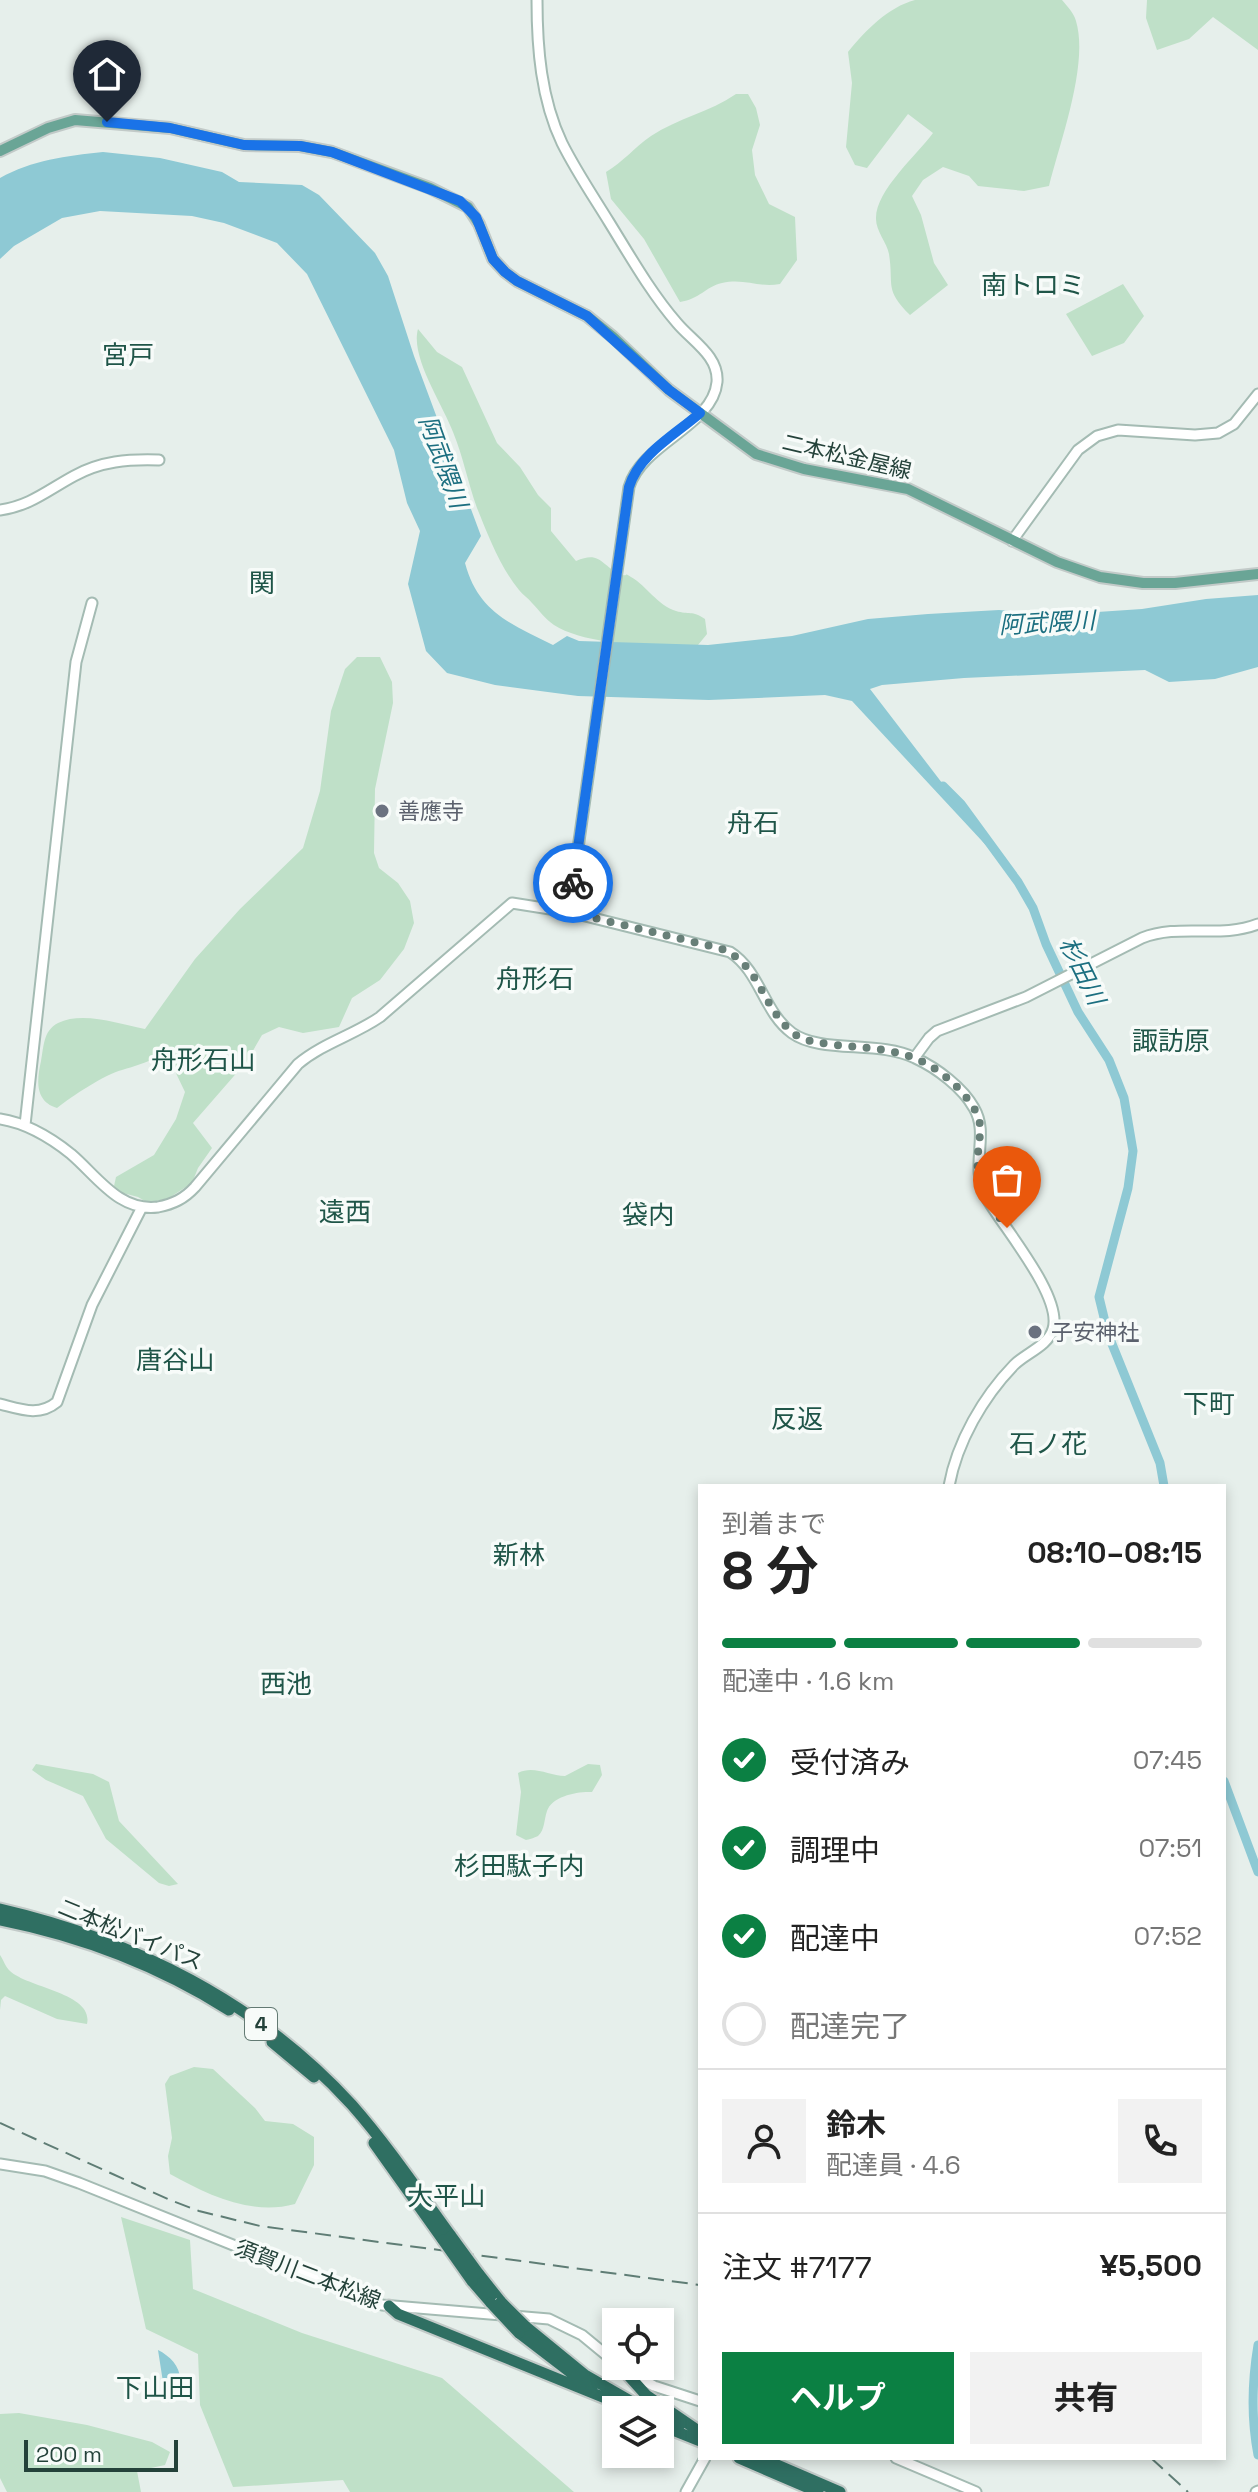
<!DOCTYPE html>
<html lang="ja">
<head>
<meta charset="utf-8">
<style>
  :root { --surface:#fff; --page:#f2f2f2; --text:#222; --muted:#767676; --line:#e0e0e0; --accent:#0b8043 }
  body { margin:0; font-family:"Space Grotesk","Noto Sans JP",sans-serif; background:var(--page); color:var(--text); height:100vh; display:flex; flex-direction:column; font-size:30px; white-space:nowrap }
  * { box-sizing:border-box; margin:0 }
  p { font-size:26px; color:var(--muted) }
  .icon { flex:none; width:44px; height:44px; fill:none; stroke:currentColor; stroke-width:2; stroke-linecap:round; stroke-linejoin:round }
  .map { position:relative; flex:1; overflow:hidden }
  .panel { position:absolute; left:698px; top:1484px; width:528px; height:976px; display:flex; flex-direction:column; background:var(--surface); border-radius:0px; box-shadow:0 4px 12px #0003 }
  .panel>* { flex:none }
  .buttons { position:absolute; left:602px; top:2308px; display:grid; gap:16px }
  .buttons a { display:grid; place-items:center; width:72px; height:72px; border-radius:0px; background:var(--surface); box-shadow:0 4px 12px #0003; font-size:40px }
  .scale { position:absolute; left:24px; bottom:20px; width:154px; box-sizing:border-box; padding-left:8px; border:4px solid #24423a; border-top:0; font-size:22px; line-height:28px; white-space:nowrap; color:#24423a; -webkit-text-stroke:6px #f7fbf9; paint-order:stroke }
  .pin { position:absolute; display:grid; place-items:center; width:68px; height:68px; color:#fff; margin:-82px -34px; border-radius:50% 50% 50% 0; rotate:-45deg; box-shadow:0 0 8px #0007 }
  .pin .icon { rotate:45deg }
  .courier { position:absolute; display:grid; place-items:center; width:80px; height:80px; margin:-40px; border:6px solid #1a73e8; border-radius:50%; background:#fff; color:#222; box-shadow:0 2px 10px #0007 }
  .overview em { font-style:normal; font-weight:700 }
  .overview div { display:flex; flex-direction:column-reverse }
  .overview { display:flex; align-items:center; justify-content:space-between; height:136px; padding:0 24px }
  h1 { font-size:52px; font-weight:700; line-height:60px }
  .bar { display:grid; grid-template-columns:repeat(4,1fr); gap:12px 8px; align-content:center; height:96px; padding:0 24px }
  .bar i { height:10px; border-radius:6px; background:var(--line) }
  .bar .current { background:var(--accent) }
  .bar p { grid-column:span 4 }
  .line { display:flex; align-items:center; gap:20px; padding:0 24px; border-top:2px solid var(--line) }
  .line div { flex:1 }
  .round { display:grid; place-items:center; flex:none; width:84px; height:84px; border-radius:0px; background:var(--page) }
  ol { padding:0 24px; list-style:none }
  li { display:flex; align-items:center; gap:24px; height:88px }
  li p { margin-inline-start:auto }
  li .icon { padding:8px; border-radius:50%; background:var(--accent); color:#fff; stroke-width:4 }
  li:last-child { color:var(--muted) }
  li i { width:44px; height:44px; border:4px solid var(--line); border-radius:50% }
  .primary-button { display:flex; gap:16px; margin-top:auto; padding:16px 24px }
  .primary-button a { flex:1; height:92px; border-radius:0px; background:var(--accent); color:#fff; font-size:32px; font-weight:700; line-height:92px; text-align:center }
  .primary-button a+a { background:var(--page); color:var(--text) }
  .map>svg:first-child { display:block }
  .green { fill:#bfe0c8 }
  .water { fill:#8ec9d4 }
  .lines { fill:none; stroke-linecap:round; stroke-linejoin:round }
  .river { stroke:#8ec9d4; stroke-width:9 }
  .secondary-casing { stroke:#a4bbb3; stroke-width:13 }
  .primary-casing { stroke:#c2cac8; stroke-width:14 }
  .highway-casing { stroke:#c2cac8; stroke-width:15 }
  .secondary { stroke:#fff; stroke-width:9 }
  .primary { stroke:#6aa596; stroke-width:10 }
  .highway { stroke:#2f6f62; stroke-width:11 }
  .rail { stroke:#5f7d75; stroke-width:2; stroke-dasharray:16 8; stroke-linecap:butt }
  .highway-bridge-casing { stroke:#c2cac8; stroke-width:15; stroke-linecap:butt }
  .highway-bridge { stroke:#2f6f62; stroke-width:11 }
  .done { stroke:#687f78; stroke-width:8; stroke-dasharray:0 14.4 }
  .route { stroke:#1a73e8; stroke-width:10 }
  .worship-dot { fill:#6b7280; stroke:#f7fbf9; stroke-width:3 }
  .labels { text-anchor:middle; stroke-width:7; stroke-linejoin:round; paint-order:stroke }
  .shield { fill:#f7fbf9; stroke:#637a73; stroke-width:2 }
  .shield-label { font-size:20px; font-weight:bold; fill:#24423a }
  .street-label { font-size:22px; fill:#24423a; stroke:#f7fbf9 }
  .worship-label { font-size:22px; fill:#5b616d; stroke:#f7fbf9; text-anchor:start }
  .water-label { font-size:24px; font-style:italic; fill:#1c6f80; stroke:#f7fbf9 }
  .quarter-label { font-size:26px; fill:#1f5548; stroke:#f7fbf9 }
</style>
</head>
<body>
<div class="map">
<svg width="1258" height="2492" viewBox="0 0 1258 2492">
  <rect width="100%" height="100%" fill="#e6efeb"/>
  <path class="green" d="M915,0h147c5,6 12,13 14,21 13,43 -16,121 -27,165l-25,5 -46,-5 -9,-10 -26,-9 -20,13 -11,16 9,19 13,48 14,22 -38,30c-26,-26 -16,-29 -21,-61 -2,-11 -13,-23 -13,-35 -1,-28 41,-64 57,-86l-25,-19 -41,54 -12,-3 -9,-18 6,-64 -4,-31c17,-21 40,-45 67,-52z
    M1147,0h111v50l-45,-33 -24,22 -32,11 -11,-32z
    M736,94h12l8,14 4,17 -8,25 3,25 14,29 26,13 2,43 -17,24c-22,4 -35,-6 -58,-1 -17,4 -22,16 -42,19l-36,-63 -33,-40 -5,-27c17,-10 29,-25 45,-36 27,-18 59,-24 85,-42z
    M1123,284l21,32 -20,27 -32,13 -26,-42z
    M418,329l19,23 25,15 35,76 23,24 18,28 13,13v23l25,30c24,-11 25,4 44,13 10,4 2,-3 11,3 16,9 26,28 45,34 13,4 16,-1 29,8l2,15 -9,11c-39,2 -111,1 -144,-20 -9,-6 -15,-15 -22,-22 -4,-5 -9,-8 -13,-13 -19,-23 -31,-55 -42,-82 -9,-25 -14,-52 -24,-76 -10,-27 -43,-75 -35,-103z
    M357,657h23l12,25 1,21 -18,86 -1,64 5,15 19,15 12,18 4,22 -10,26 -24,31 -28,18 -13,29 -36,6 -24,-6 -17,8 -15,26 -54,62 19,25 -14,20 -6,15 -23,15 -21,5 -10,-6 -19,-5 -5,-6 2,-9 38,-22 22,-36 9,-27 -12,-25 -15,-10c-13,6 -23,9 -36,13 -18,5 -50,26 -65,38 -23,-7 -20,-29 -16,-47 3,-15 2,-30 17,-38 25,-12 61,1 87,6l50,-70 45,-50 63,-61 17,-57 11,-80 14,-42z
    M36,1764l57,10 16,8 10,39 59,63 -9,2 -10,-3 -53,-44 -23,-43 -37,-16 -14,-10z
    M588,1764l12,1 2,10 -10,17c-14,-1 -40,4 -45,19 -3,8 -2,19 -9,25 -2,1 -10,4 -12,4l-10,-5 5,-43 -3,-19c16,-8 31,3 47,3z
    M0,1955c3,4 6,13 10,16 18,17 84,22 77,53l-30,-5 -52,-23 -4,4 -1,10z
    M194,2067l19,2 42,39 10,13 28,3 21,13v28l-19,39c-44,12 -87,-9 -125,-30l-2,-18 4,-18 -7,-54 5,-8z
    M121,2217l69,23 3,49 109,44 140,45 132,114h-224l-7,-12 -110,7 -33,-82 -2,-51 -52,-25z
    M19,2413l68,12 65,17 18,10 -5,13 -28,6 4,21h-134l-7,-14v-64z"/>
  <path class="water" d="M103,152l57,6 62,14 17,10 63,3 17,10 56,58 13,23 26,80 67,180 -16,27c13,49 46,61 88,82l14,-9 12,5 129,4 84,-9 76,-17 60,-5 71,-4 54,5 89,-6 64,-10 52,-4v72l-43,12 -46,3 -24,-12 -181,8 -82,7 -12,4 138,180 -156,-168 -27,-6 -116,5 -131,-4 -83,-11 -48,-12 -21,-22 -18,-67 12,-53 -13,-28 -13,-53 -87,-176 -30,-31 -53,-20 -32,-7 -92,-5 -38,7 -48,28 -14,13v-81c32,-18 66,-22 103,-26z
    M158,2350c12,6 23,17 22,31l-15,14z"/>
  <g class="lines">
    <path class="river" d="M943,786l18,18 57,78 15,26 13,36 32,68 31,48 15,38 9,53 -5,37 -29,109 9,37 52,129 4,23
      M1224,1781l34,91
      M1258,2345c-6,36 -7,74 0,110"/>
    <defs>
      <path id="secondary" d="M537,0c0,48 4,99 25,143 14,28 31,53 47,79 21,34 42,71 68,101 15,18 42,33 40,59 -4,44 -75,61 -88,105l-60,425
        M0,510c30,-4 48,-20 74,-34 27,-15 54,-17 85,-16
        M1012,541l66,-91 19,-14 21,-6 77,5 23,-2 16,-9 24,-30
        M915,1057l14,-19 8,-7 89,-34 116,-59c38,-15 78,1 116,-14
        M0,1119c26,4 51,19 71,35 26,22 48,58 87,53 15,-3 26,-8 37,-20l103,-123c25,-21 56,-29 82,-47l132,-114 57,9 161,40c30,19 34,61 62,81 29,21 87,7 123,25 22,10 48,30 59,50 16,27 -5,58 12,89 16,29 77,99 67,132 -5,17 -27,24 -39,36 -31,32 -57,77 -65,121
        M25,1125l51,-463 16,-59
        M0,1404c20,5 39,13 57,-2l35,-97 50,-98
        M0,2164l45,7 34,12 303,122 167,14 33,16 34,28
        M629,2372l25,14 46,15
        M896,2458l80,34
        M686,2492l19,-34
        M1256,2492l2,-1"/>
      <path id="primary" d="M0,151l48,-23 27,-8 95,8 74,17 56,1 32,6 98,36 38,19 11,17 14,35 12,13 12,9 70,35 26,21 56,53 87,64 48,15 104,20 149,73 43,15 43,6h32l83,-9"/>
      <path id="highway" d="M0,1909c134,31 258,93 352,196 36,41 67,87 99,131
        M0,1920c81,16 159,46 229,90
        M272,2042l42,35
        M374,2143l69,97
        M478,2273l23,29
        M472,2281l19,22
        M389,2306l9,8 212,86
        M525,2326l60,49 61,35
        M519,2333l73,56
        M620,2366l26,29 54,37
        M606,2398l23,12
        M660,2416l21,8
        M660,2425l40,16
        M739,2458l79,34
        M761,2458l79,34"/>
    </defs>
    <use href="#secondary" class="secondary-casing"/>
    <use href="#primary" class="primary-casing"/>
    <use href="#highway" class="highway-casing"/>
    <use href="#secondary" class="secondary"/>
    <use href="#primary" class="primary"/>
    <use href="#highway" class="highway"/>
    <path class="rail" d="M0,2123l170,77 29,11 61,15 440,59
      M1151,2458l37,34"/>
    <defs>
      <path id="highway-bridge" d="M451,2236l27,37
        M443,2240l29,41
        M501,2302l24,24
        M491,2303l28,30"/>
    </defs>
    <use href="#highway-bridge" class="highway-bridge-casing"/>
    <use href="#highway-bridge" class="highway-bridge"/>
  </g>
  <g class="lines">
    <path class="done" d="M573,883l-4,29 150,36c45,16 42,67 83,91 60,15 106,-2 156,49 10,11 20,22 22,37 1,10 -2,20 -2,31 -3,29 12,49 29,72"/>
    <path class="route" d="M107,122l63,6 74,17 56,1 32,6 128,49 16,16 17,42 12,13 12,9 70,35 82,74 31,23c-25,22 -61,41 -71,74l-56,396"/>
  </g>
  <g class="worship-dot">
    <circle cx="382" cy="811" r="8"/>
    <circle cx="1035" cy="1332" r="8"/>
  </g>
  <g class="labels">
    <rect class="shield" x="245" y="2008" width="32" height="32" rx="6"/>
    <g class="shield-label">
      <text x="261" y="2031">4</text>
    </g>
    <g class="street-label">
      <text transform="translate(847 456) rotate(13)" y="8">二本松金屋線</text>
      <text transform="translate(131 1934) rotate(22)" y="8">二本松バイパス</text>
      <text transform="translate(308 2274) rotate(21)" y="8">須賀川二本松線</text>
    </g>
    <g class="worship-label">
      <text x="398" y="819">善應寺</text>
      <text x="1051" y="1340">子安神社</text>
    </g>
    <g class="water-label">
      <text transform="translate(443 462) rotate(70)" y="8">阿武隈川</text>
      <text transform="translate(1047 623) rotate(-3)" y="8">阿武隈川</text>
      <text transform="translate(1082 971) rotate(64)" y="8">杉田川</text>
    </g>
    <g class="quarter-label">
      <text x="1033" y="294">南トロミ</text>
      <text x="128" y="364">宮戸</text>
      <text x="262" y="592">関</text>
      <text x="753" y="832">舟石</text>
      <text x="535" y="988">舟形石</text>
      <text x="1171" y="1050">諏訪原</text>
      <text x="203" y="1069">舟形石山</text>
      <text x="345" y="1221">遠西</text>
      <text x="648" y="1224">袋内</text>
      <text x="175" y="1369">唐谷山</text>
      <text x="1209" y="1413">下町</text>
      <text x="797" y="1428">反返</text>
      <text x="1048" y="1453">石ノ花</text>
      <text x="519" y="1564">新林</text>
      <text x="286" y="1693">西池</text>
      <text x="519" y="1875">杉田駄子内</text>
      <text x="446" y="2205">大平山</text>
      <text x="155" y="2397">下山田</text>
    </g>
  </g>
</svg>
<div class="buttons">
<a><svg class="icon" aria-label="locate" viewBox="0 0 24 24"><circle cx="12" cy="12" r="6"/><path d="M12 2v4M12 18v4M2 12h4M18 12h4"/></svg></a>
<a><svg class="icon" aria-label="layers" viewBox="0 0 24 24"><path d="M12 4l9 5-9 5-9-5zM3 14l9 5 9-5"/></svg></a>
</div>
<div class="scale">200 m</div>
<div class="pin" style="left:1007px;top:1228px;background:#ea580c"><svg class="icon" aria-label="bag" viewBox="0 0 24 24"><path d="M5 8h14l-1 12H6zM9 8a3 3 0 0 1 6 0"/></svg></div>
<div class="pin" style="left:107px;top:122px;background:#1f2937"><svg class="icon" aria-label="home" viewBox="0 0 24 24"><path d="M3 11l9-7 9 7M6 9v11h12V9"/></svg></div>
<div class="courier" style="left:573px;top:883px"><svg class="icon" aria-label="bike" viewBox="0 0 24 24"><circle cx="6" cy="16" r="4"/><circle cx="18" cy="16" r="4"/><path d="M6 16l4-8h5l3 8M10 8l3 8H6M13 5h3"/></svg></div>
<section class="panel">
<div class="overview"><div><h1>8 分</h1><p>到着まで</p></div><em>08:10–08:15</em></div>
<div class="bar"><i class="current"></i><i class="current"></i><i class="current"></i><i></i><p>配達中 · 1.6 km</p></div>
<ol>
<li><svg class="icon" aria-label="check" viewBox="0 0 24 24"><path d="M5 12l5 5 9-10"/></svg>受付済み<p>07:45</p></li>
<li><svg class="icon" aria-label="check" viewBox="0 0 24 24"><path d="M5 12l5 5 9-10"/></svg>調理中<p>07:51</p></li>
<li><svg class="icon" aria-label="check" viewBox="0 0 24 24"><path d="M5 12l5 5 9-10"/></svg>配達中<p>07:52</p></li>
<li><i></i>配達完了</li>
</ol>
<div class="line" style="height:144px"><a class="round"><svg class="icon" aria-label="person" viewBox="0 0 24 24"><circle cx="12" cy="8" r="4"/><path d="M4 21q1-7 8-7t8 7"/></svg></a><div><b>鈴木</b><p>配達員 · 4.6</p></div><a class="round"><svg class="icon" aria-label="phone" viewBox="0 0 24 24"><path d="M5 4h4l2 5-3 2q2 4 5 5l2-3 5 2v4C11 20 4 13 5 4z"/></svg></a></div>
<div class="line" style="height:104px"><div>注文 #7177</div><b>¥5,500</b></div>
<div class="primary-button"><a>ヘルプ</a><a>共有</a></div>
</section>
</div>
</body>
</html>
